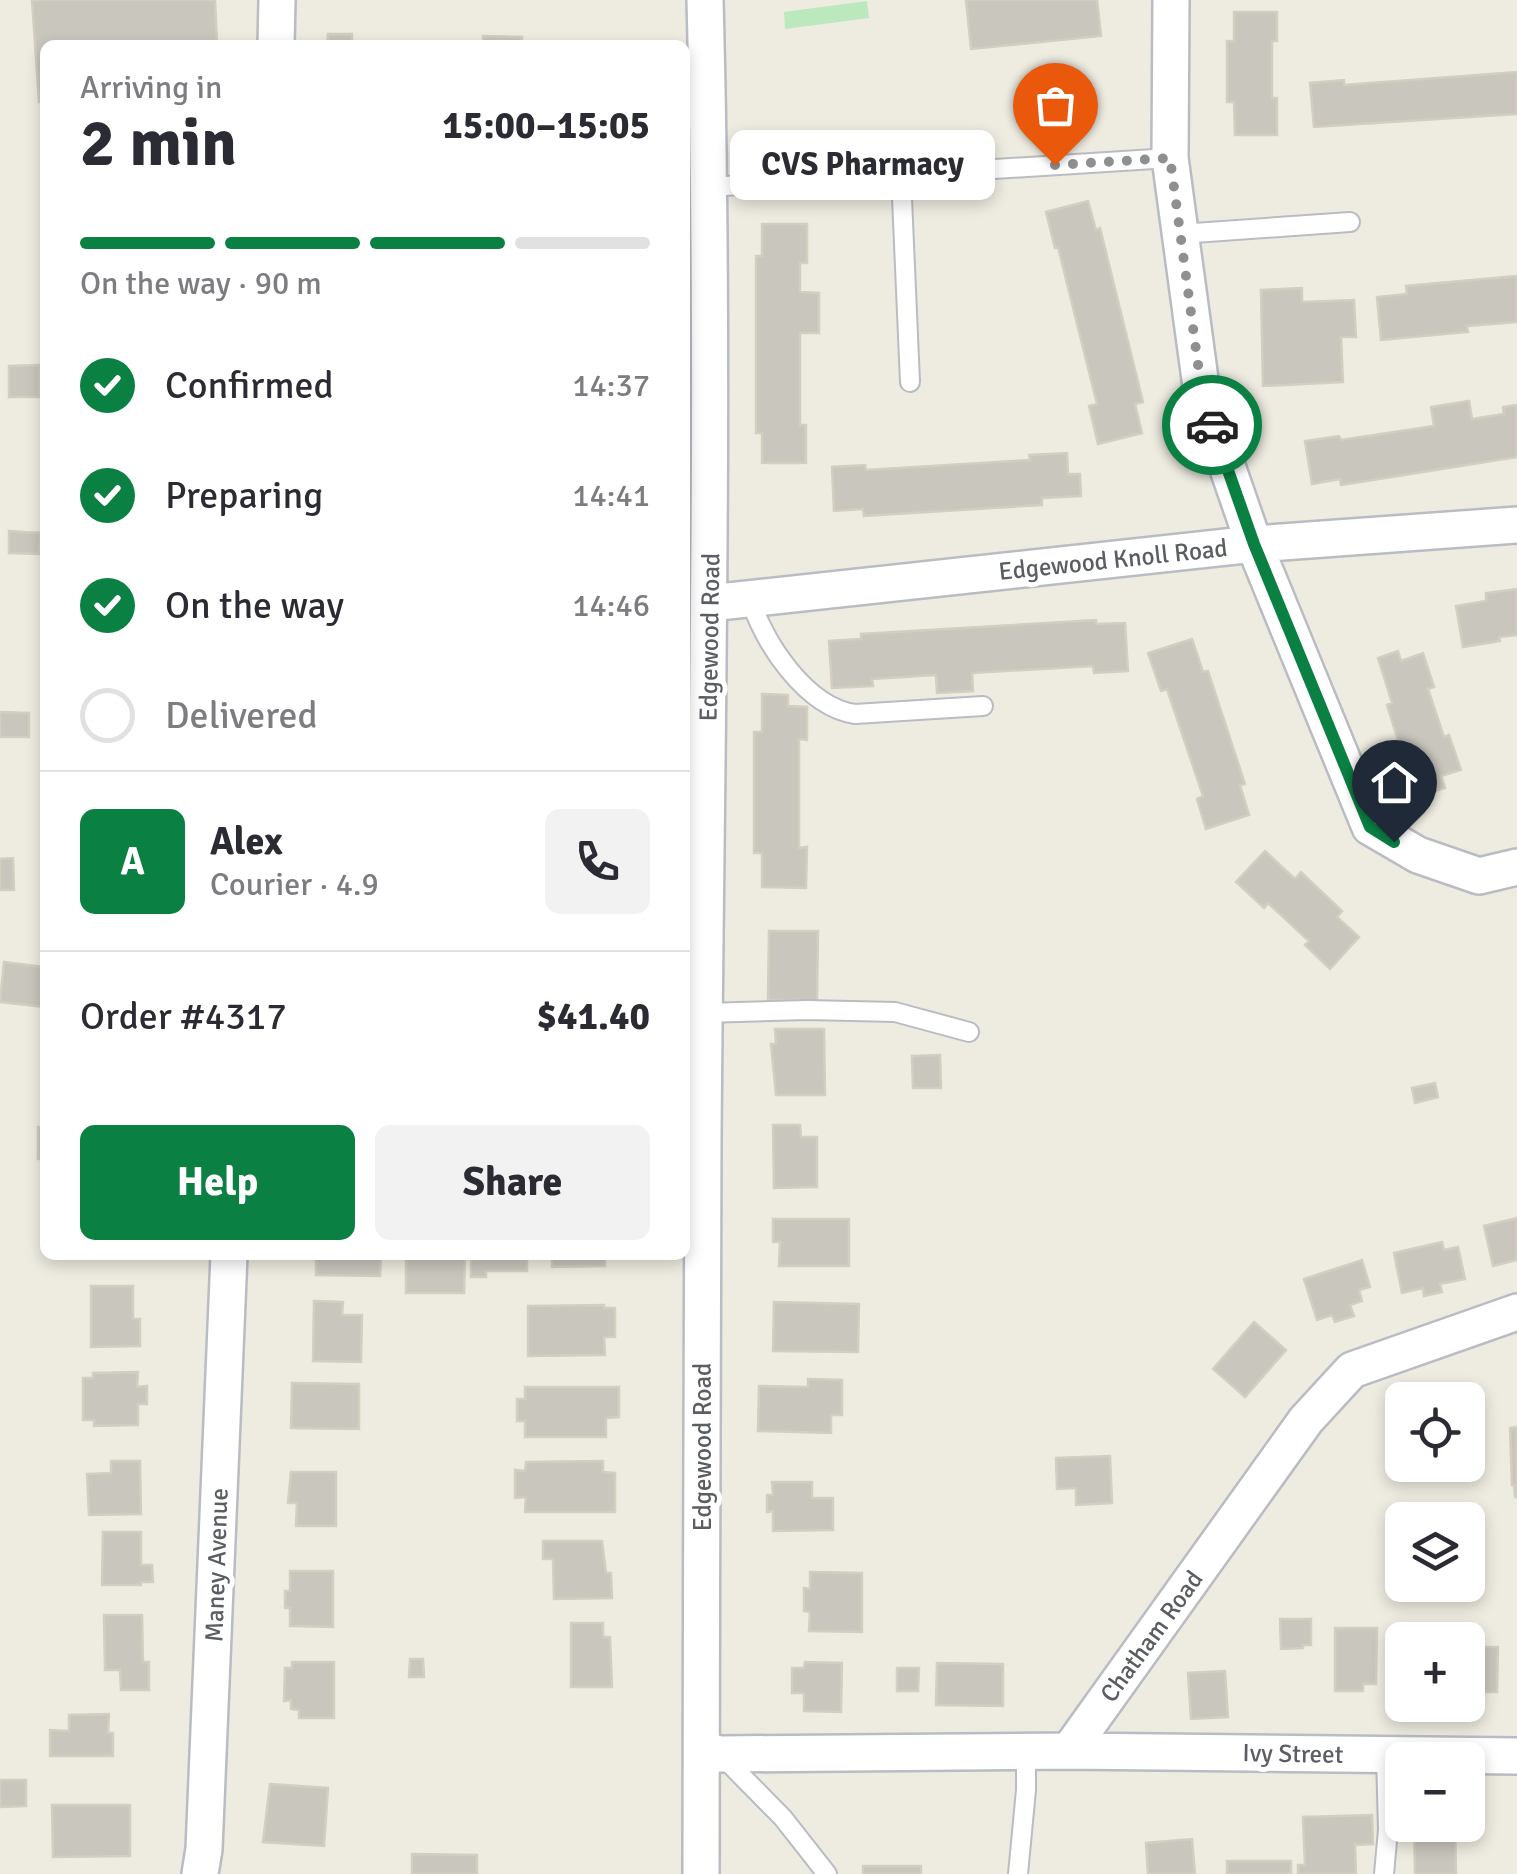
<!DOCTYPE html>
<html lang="en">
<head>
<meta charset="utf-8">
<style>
  :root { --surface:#fff; --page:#f2f2f3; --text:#2b2b33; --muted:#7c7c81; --line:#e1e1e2; --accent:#0b8043 }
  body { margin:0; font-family:Signika,sans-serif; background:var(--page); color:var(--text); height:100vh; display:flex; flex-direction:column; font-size:38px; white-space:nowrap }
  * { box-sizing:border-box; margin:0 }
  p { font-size:32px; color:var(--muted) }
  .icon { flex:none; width:55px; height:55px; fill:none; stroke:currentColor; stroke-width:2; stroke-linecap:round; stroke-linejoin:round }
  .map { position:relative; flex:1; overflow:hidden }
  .sheet { position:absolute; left:40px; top:40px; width:650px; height:1220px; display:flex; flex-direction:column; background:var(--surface); border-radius:15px; box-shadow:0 5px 15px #0003 }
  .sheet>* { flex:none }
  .fabs { position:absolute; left:1385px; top:1382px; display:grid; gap:20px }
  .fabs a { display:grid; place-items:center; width:100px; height:100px; border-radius:15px; background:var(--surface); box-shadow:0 5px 15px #0003; font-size:50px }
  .pin { position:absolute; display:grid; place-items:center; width:85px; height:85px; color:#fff; margin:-102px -42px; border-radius:50% 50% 50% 0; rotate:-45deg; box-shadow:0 0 10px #0007 }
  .pin .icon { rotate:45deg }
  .courier { position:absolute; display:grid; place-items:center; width:100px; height:100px; margin:-50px; border:8px solid #0b8043; border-radius:50%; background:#fff; color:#222; box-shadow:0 2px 12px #0007 }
  .bubble { position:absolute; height:70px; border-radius:15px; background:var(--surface); box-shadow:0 5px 15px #0003; font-size:32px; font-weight:800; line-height:70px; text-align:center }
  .overview em { font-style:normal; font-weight:800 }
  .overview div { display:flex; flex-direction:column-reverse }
  .overview { display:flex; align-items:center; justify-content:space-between; height:170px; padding:0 40px }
  h1 { font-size:65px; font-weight:800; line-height:75px }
  .bar { display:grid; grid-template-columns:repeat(4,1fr); gap:15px 10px; align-content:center; height:120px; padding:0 40px }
  .bar i { height:12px; border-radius:8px; background:var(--line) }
  .bar .selected { background:var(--accent) }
  .bar p { grid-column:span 4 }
  .line { display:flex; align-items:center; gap:25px; padding:0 40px; border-top:2px solid var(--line) }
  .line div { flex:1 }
  .round { display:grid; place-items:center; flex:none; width:105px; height:105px; border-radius:15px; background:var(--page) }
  ol { padding:0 40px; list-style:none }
  li { display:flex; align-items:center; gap:30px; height:110px }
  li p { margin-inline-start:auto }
  li .icon { padding:10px; border-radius:50%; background:var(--accent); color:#fff; stroke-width:4 }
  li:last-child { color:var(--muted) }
  li i { width:55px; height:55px; border:5px solid var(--line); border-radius:50% }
  .primary-button { display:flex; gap:20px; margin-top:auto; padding:20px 40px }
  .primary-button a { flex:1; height:115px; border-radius:15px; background:var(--accent); color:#fff; font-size:40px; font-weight:800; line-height:115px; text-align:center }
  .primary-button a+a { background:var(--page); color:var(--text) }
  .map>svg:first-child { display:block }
  .green { fill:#bbe8bd }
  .building { fill:#c9c6be; stroke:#d3cebf; stroke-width:2.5 }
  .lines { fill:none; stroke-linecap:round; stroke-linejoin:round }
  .service-casing { stroke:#b9bcc2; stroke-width:22 }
  .minor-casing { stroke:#b9bcc2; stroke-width:40 }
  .service { stroke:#fff; stroke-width:18 }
  .minor { stroke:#fff; stroke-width:35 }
  .done { stroke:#8e9090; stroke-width:10; stroke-dasharray:0 18 }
  .route { stroke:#0b8043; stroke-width:12 }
  .labels { text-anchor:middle; stroke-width:10; stroke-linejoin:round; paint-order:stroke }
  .street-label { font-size:25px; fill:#5a5e64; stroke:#fff }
</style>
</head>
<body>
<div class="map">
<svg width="1517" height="1874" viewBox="0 0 1517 1874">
  <rect width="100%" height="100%" fill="#eeece1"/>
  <path class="green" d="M867,1l2,17 -84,11 -1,-17z"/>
  <path class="building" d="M32,0h183l2,45h-172v56l-6,1z
    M966,0h131l4,36 -130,13z
    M1234,12h43v29h-5v57h5v37h-42l-1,-33h-7v-61h7z
    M328,34h24v11h-25z
    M483,36l39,1v8h-39z
    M1517,72v42l-203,13 -4,-44 34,-3v5z
    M1088,201l8,29 4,-2 43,174 -8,2 7,29 -44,11 -9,-38 8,-2 -39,-157 -3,1 -9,-36z
    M762,224h45v39h-7v29l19,1v40h-19v92h6v38h-44v-30h-6v-177h6z
    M1517,276v46l-50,4 1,6 -87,8 -4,-43 30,-3 -1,-8z
    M1302,288v14l52,-2 2,37h-15l2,45 -80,4 -2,-96z
    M39,365v32h-30v-31z
    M1469,401l3,18 32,-5 -1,-7 14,-2v52l-176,28 -1,-6 -28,5 -7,-43 34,-5 2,4 93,-14 -3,-19z
    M1067,453l1,21h12l1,22 -39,2v7l-178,11 -1,-7 -29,2 -2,-44 33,-2 1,5 164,-10 -1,-5z
    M9,531l31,2 -1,21 -30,-1z
    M1517,589v46l-18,2 1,4 -37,6 -7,-41 30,-5v-8z
    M1096,620v4l29,-1 3,48 -34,2 -1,-7 -121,7 1,18 -36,2 -1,-18 -64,4 1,7 -41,2 -3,-47 32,-2v-5z
    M1192,639l11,33 5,-1 37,113 -5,1 9,30 -43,14 -9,-30 6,-3 -36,-107 -6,2 -13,-38z
    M1398,651l3,10 22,-8 11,34 -6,2 16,48 5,-2 12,35 -20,6 4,12 -24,7 -9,-28 -5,2 -20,-64 5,-2 -14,-45z
    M762,694l26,1v11l19,1v33l-8,-1v109l8,-1 -1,41 -44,-1v-34h-8v-121h8z
    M0,712l29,1v24h-29z
    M1265,851l30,28 6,-7 41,39 -5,6 22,20 -29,32 -25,-24 4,-4 -41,-38 -4,5 -28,-26z
    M13,858l1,32h-14v-31z
    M769,931h49l-1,69h-49z
    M4,962l41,5v40l-45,-5z
    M775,1029h49l1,66h-49l-5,-51h5z
    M940,1055l1,33h-28l-1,-32z
    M1435,1083l3,14 -23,6 -3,-15z
    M773,1125h27l1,12h16v50l-43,1z
    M38,1127h7v32h-7z
    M1517,1218v42l-24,6 -9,-40z
    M773,1219h76v47h-70l1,-24h-7z
    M1442,1242l2,8 14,-3 7,32 -25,5 2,8 -18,4 -1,-8 -21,5 -8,-40z
    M316,1255h65l-1,21 -64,-1z
    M406,1255h59l-1,38h-58z
    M471,1255h56v16h-41v6h-15z
    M552,1255h53v11l-53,1z
    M1362,1260l8,27 -11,3 3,11 -12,4 4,11 -19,6 -3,-7 -15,5 -13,-41z
    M91,1286h42v33h7v27l-49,1z
    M314,1301l29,1 -1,13h20l-1,47 -48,-1z
    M774,1302l85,2 -1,48 -85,-1z
    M604,1305v3h11v29h-11l1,18 -77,1v-50z
    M1254,1322l32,28 -41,47 -32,-28z
    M138,1372l-1,15 10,-1v18h-9v21l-44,1v-6h-11v-42h10v-5z
    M808,1379l34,1v35h-11v18l-73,-2 1,-45 49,1z
    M292,1383l67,1v45l-68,-1z
    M525,1387h94v30l-13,1v19h-81v-16h-8v-22h8z
    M1517,1427v70h-2l-1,-12h-2l-2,-57z
    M1110,1456l2,47 -36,2v-17l-19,1 -1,-31z
    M111,1461h29l1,53 -52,1 -2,-41 24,-1z
    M603,1461v11l12,1v39h-90l1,-15 -11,1v-28l10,1 1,-9z
    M291,1472h45v54h-40l1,-23h-9z
    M772,1482h40v16h21v32l-60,1v-20l-6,1v-17h6z
    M103,1532h38v33h11l1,17h-12v3h-39z
    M543,1541h59l4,32h5l1,25 -58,1 -1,-40h-10z
    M290,1571h43v56l-43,-1v-18h-5v-17h5z
    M810,1572l52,1v59l-53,-1 1,-19 -6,-1v-23l6,1z
    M104,1615h38l1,47h6v28h-28l-1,-20h-15z
    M1280,1619h31v26h-8v3l-22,1z
    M571,1623h32v14h7l2,50h-41z
    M1335,1628h42l-1,56h-13v7h-28z
    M1468,1647h30l-1,45h-29z
    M410,1659h13l1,18h-15z
    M292,1662h42v56h-35v-8l-8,-1v-9l-7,1 1,-33h7z
    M805,1662l37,1 -1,49 -37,-1v-18h-12v-25h12z
    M937,1663l66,1v42l-67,-1z
    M897,1668h22l-1,23h-21z
    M1225,1671l3,46 -37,2 -3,-46z
    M109,1714l-1,19h5v23h-63v-26l19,1v-16z
    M0,1780h26v26l-26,1z
    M270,1784l58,4 -4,58 -61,-4z
    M52,1805h78v51l-77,1z
    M1372,1815l1,29 -18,1 1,29h-58v-9h7l-2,-48z
    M1414,1825h41l1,49h-41z
    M1192,1839l3,35h-47l-2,-31z
    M412,1854l65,1v19h-65z
    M1227,1861h64v13h-64z
    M863,1866h58v8h-58z"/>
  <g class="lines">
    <defs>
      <path id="service" d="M901,175l9,207
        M710,187l460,-29
        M1180,234l170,-12
        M750,598c13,44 56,109 105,116l128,-8
        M705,1013l102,-3 88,2 74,20
        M721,1755l62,63 44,56
        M1018,1874l8,-84v-39
        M1384,1874l4,-44 -2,-76"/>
      <path id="minor" d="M1171,0l-1,158 32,236 52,150 116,283 48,28 61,21 38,-9
        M276,45l1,-45
        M710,603l544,-59 263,-19
        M702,1749l18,5 349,-3 237,-331 46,-50 165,-58
        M1069,1751l448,5
        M200,1874l4,-25 25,-594
        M701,1874c1,-245 0,-490 2,-735 3,-379 12,-759 2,-1139"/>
    </defs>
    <use href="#service" class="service-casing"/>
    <use href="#minor" class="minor-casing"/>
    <use href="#service" class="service"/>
    <use href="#minor" class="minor"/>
  </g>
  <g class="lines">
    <path class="done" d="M1055,165l115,-7 32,236 10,31"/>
    <path class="route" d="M1212,425l42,119 116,283 24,15"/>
  </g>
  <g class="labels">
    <g class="street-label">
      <text transform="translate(1113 559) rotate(-6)" y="9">Edgewood Knoll Road</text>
      <text transform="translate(709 637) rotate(-89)" y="9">Edgewood Road</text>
      <text transform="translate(702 1447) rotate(-90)" y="9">Edgewood Road</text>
      <text transform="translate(216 1565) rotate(-88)" y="9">Maney Avenue</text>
      <text transform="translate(1151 1636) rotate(-54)" y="9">Chatham Road</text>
      <text transform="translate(1293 1753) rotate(1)" y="9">Ivy Street</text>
    </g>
  </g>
</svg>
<div class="fabs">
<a><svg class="icon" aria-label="locate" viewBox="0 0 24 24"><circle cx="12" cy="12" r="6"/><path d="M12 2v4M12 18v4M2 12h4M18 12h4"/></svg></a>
<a><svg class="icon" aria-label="layers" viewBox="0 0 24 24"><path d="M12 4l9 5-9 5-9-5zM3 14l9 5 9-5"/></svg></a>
<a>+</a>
<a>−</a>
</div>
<div class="pin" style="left:1055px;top:165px;background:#ea580c"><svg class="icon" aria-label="bag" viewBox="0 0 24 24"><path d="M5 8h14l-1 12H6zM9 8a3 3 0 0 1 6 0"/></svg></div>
<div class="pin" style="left:1394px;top:842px;background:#1f2937"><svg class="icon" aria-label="home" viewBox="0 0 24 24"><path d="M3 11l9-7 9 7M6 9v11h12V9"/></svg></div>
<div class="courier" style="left:1212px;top:425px"><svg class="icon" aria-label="car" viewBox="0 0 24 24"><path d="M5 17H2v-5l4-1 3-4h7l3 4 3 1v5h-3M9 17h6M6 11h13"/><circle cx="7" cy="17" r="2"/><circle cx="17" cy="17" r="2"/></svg></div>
<div class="bubble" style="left:730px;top:130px;width:265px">CVS Pharmacy</div>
<section class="sheet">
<div class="overview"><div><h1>2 min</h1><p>Arriving in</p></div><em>15:00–15:05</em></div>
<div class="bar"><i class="selected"></i><i class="selected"></i><i class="selected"></i><i></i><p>On the way · 90 m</p></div>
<ol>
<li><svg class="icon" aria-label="check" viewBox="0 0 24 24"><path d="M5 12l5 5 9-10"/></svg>Confirmed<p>14:37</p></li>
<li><svg class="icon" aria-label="check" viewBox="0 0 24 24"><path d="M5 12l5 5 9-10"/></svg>Preparing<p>14:41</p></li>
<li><svg class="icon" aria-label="check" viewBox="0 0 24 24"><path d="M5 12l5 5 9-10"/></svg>On the way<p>14:46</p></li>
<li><i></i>Delivered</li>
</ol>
<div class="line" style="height:180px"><b class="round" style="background:var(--accent);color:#fff">A</b><div><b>Alex</b><p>Courier · 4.9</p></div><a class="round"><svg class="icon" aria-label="phone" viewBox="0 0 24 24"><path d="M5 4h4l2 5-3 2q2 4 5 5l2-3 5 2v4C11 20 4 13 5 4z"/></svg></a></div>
<div class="line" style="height:130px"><div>Order #4317</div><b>$41.40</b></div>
<div class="primary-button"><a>Help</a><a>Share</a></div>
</section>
</div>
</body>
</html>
